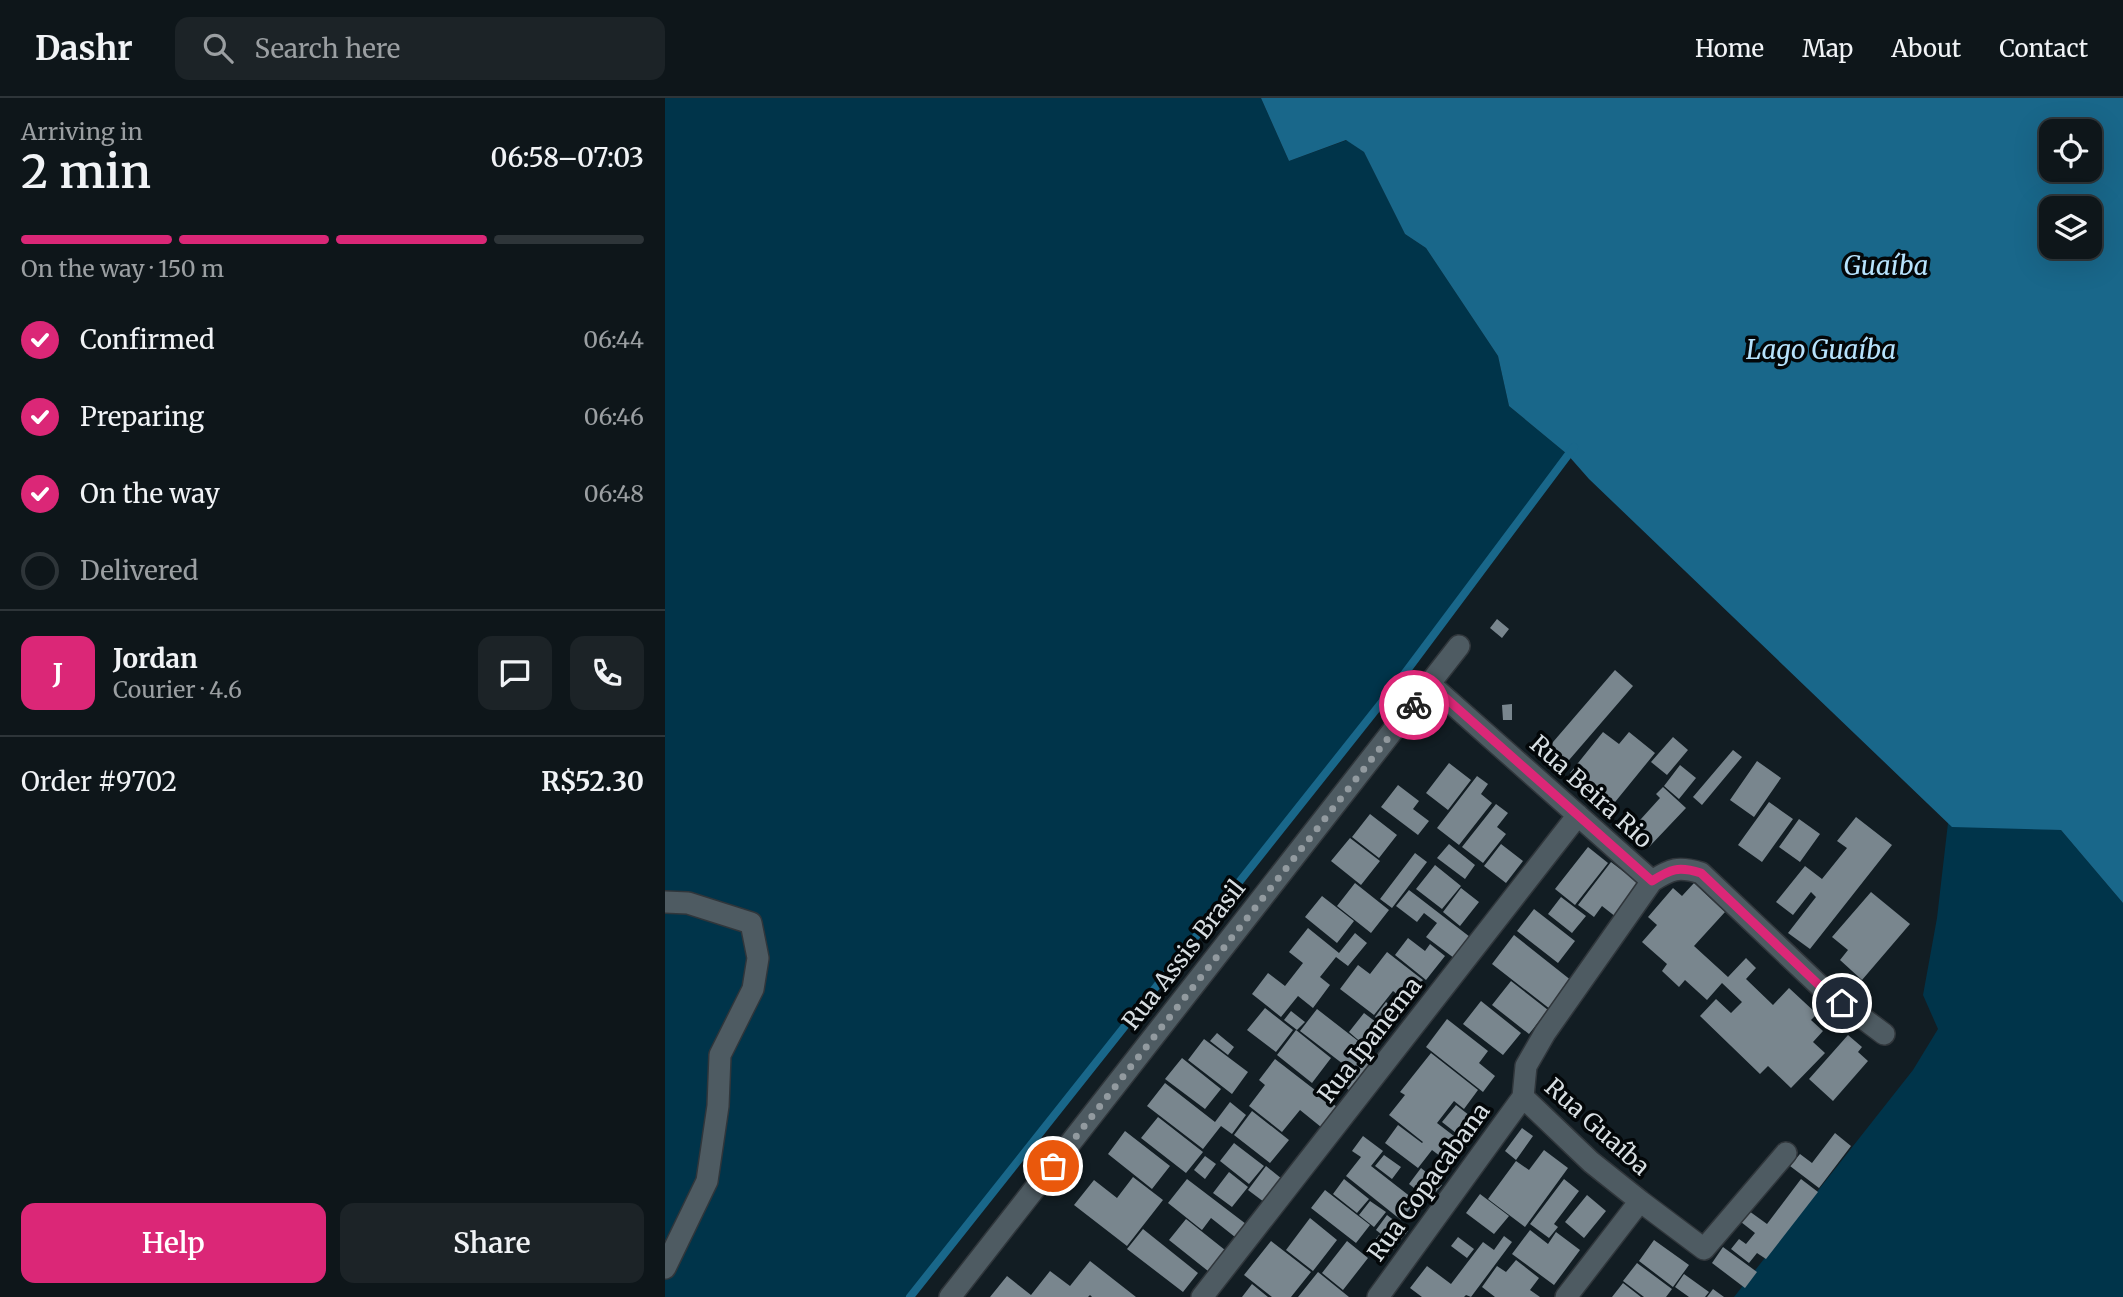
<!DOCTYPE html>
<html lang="en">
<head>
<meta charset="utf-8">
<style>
  :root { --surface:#0e161a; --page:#1c2327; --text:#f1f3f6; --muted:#9b9fa2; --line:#2e3539; --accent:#db2777 }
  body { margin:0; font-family:Merriweather,serif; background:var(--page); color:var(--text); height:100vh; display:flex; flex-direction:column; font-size:26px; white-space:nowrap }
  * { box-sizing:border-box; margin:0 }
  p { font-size:23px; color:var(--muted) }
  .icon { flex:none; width:38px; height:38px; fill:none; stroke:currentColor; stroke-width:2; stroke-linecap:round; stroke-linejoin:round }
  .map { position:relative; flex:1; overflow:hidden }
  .details { display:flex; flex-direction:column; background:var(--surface); width:665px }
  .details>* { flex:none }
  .buttons { position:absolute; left:1374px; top:21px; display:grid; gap:14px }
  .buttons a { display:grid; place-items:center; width:63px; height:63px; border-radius:14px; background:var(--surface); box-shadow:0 7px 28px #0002,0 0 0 2px var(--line); font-size:35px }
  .pin { position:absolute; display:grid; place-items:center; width:60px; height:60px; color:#fff; margin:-30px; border:4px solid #fff; border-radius:50%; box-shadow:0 2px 7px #0007 }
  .courier { position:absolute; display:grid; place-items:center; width:70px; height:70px; margin:-35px; border:5px solid #db2777; border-radius:50%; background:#fff; color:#222; box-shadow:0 2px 9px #0007 }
  .summary em { font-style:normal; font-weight:600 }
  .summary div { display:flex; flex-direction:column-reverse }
  .summary { display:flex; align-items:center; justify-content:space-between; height:119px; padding:0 21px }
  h1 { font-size:46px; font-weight:600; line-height:52px }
  .bar { display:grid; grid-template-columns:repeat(4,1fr); gap:10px 7px; align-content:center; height:84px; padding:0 21px }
  .bar i { height:9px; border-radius:5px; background:var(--line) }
  .bar .active { background:var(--accent) }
  .bar p { grid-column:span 4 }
  .line { display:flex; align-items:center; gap:18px; padding:0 21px; border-top:2px solid var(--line) }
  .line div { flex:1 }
  .round { display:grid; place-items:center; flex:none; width:74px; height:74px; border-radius:14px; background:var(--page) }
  ol { padding:0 21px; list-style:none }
  li { display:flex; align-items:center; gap:21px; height:77px }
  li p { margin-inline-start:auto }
  li .icon { padding:7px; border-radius:50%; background:var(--accent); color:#fff; stroke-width:4 }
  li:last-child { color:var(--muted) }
  li i { width:38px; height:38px; border:4px solid var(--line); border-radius:50% }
  .primary-button { display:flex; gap:14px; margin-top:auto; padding:14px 21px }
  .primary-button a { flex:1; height:80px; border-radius:14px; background:var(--accent); color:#fff; font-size:28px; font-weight:600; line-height:80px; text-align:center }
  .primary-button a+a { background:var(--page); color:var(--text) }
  header { display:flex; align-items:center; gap:42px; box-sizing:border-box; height:98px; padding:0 35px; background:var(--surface); border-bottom:2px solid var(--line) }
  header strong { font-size:33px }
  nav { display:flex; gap:38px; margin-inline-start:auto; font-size:24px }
  .search { width:490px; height:63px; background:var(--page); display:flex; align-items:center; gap:18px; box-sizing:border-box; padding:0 24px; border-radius:14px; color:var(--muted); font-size:26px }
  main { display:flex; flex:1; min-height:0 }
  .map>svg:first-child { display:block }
  .green { fill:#00344a }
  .water { fill:#19678a; fill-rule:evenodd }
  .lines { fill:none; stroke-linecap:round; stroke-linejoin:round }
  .stream { stroke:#19678a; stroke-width:8 }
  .building { fill:#79868e }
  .minor-casing { stroke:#30363b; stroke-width:24 }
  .minor { stroke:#4e5b62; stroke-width:21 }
  .done { stroke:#929a9f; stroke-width:7; stroke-dasharray:0 12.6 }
  .route { stroke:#db2777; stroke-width:9 }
  .labels { text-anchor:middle; stroke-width:7; stroke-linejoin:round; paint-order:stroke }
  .street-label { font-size:24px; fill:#d7dee2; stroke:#030709 }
  .water-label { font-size:26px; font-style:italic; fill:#b7e3fd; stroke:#030709 }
</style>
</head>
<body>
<header>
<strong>Dashr</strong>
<div class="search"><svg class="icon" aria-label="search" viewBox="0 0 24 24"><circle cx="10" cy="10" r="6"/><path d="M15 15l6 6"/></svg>Search here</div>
<nav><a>Home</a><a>Map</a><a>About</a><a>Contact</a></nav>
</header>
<main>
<section class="details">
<div class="summary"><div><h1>2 min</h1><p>Arriving in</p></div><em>06:58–07:03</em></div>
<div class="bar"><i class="active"></i><i class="active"></i><i class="active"></i><i></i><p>On the way · 150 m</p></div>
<ol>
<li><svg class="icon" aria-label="check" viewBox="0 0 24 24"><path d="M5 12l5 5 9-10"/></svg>Confirmed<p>06:44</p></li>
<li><svg class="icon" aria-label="check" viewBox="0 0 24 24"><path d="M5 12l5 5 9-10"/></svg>Preparing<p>06:46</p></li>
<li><svg class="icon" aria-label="check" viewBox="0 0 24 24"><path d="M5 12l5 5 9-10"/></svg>On the way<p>06:48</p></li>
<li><i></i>Delivered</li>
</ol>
<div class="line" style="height:126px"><b class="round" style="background:var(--accent);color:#fff">J</b><div><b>Jordan</b><p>Courier · 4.6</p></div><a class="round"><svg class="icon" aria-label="chat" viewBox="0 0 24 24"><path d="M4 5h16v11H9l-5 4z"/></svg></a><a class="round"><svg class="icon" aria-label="phone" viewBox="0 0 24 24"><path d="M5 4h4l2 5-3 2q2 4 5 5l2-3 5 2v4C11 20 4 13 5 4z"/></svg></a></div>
<div class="line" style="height:91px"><div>Order #9702</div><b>R$52.30</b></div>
<div class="primary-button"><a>Help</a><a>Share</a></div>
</section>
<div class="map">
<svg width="1458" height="1199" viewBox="0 0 1458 1199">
  <rect width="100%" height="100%" fill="#121d23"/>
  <path class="green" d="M0,0h596l28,63 58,-21 17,12 41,82 21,14 72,108 11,50 58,48 -162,219 -495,624h-245z
    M1283,725l113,7 62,73v394h-389l179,-227 25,-41 -15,-34 14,-77z"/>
  <path class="water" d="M596,0h862v805l-62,-73 -109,-3 -363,-348 -22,-25 -58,-48 -11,-50 -72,-108 -21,-14 -41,-82 -18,-12 -57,21zM1386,33h38v39h-38zM1386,110h38v39h-38z"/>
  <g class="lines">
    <path class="stream" d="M245,1199l495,-624 169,-226"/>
  </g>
  <path class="building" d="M832,521l12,10 -7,9 -12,-10z
    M950,572l18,16 -76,88 -7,-6 8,-9 -11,-10z
    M847,606v16h-9l-1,-15z
    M938,634l16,12 10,-12 26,21 -44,54 -41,-34z
    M1008,639l15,13 -21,25 -16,-13z
    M1068,652l9,7 -40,48 -9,-8z
    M1092,663l24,17 -27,39 -24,-17z
    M784,665l22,17 -23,30 -22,-17z
    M1015,667l16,13 -17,21 -15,-13z
    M812,678l11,8 -7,10 11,9 -33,42 -22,-17z
    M733,687l21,16 -6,8 16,12 -11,14 -37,-28z
    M998,689l23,21 -37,39 -18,-17 29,-32 -4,-4z
    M1104,704l24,17 -31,43 -24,-17z
    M831,706l12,9 -11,14 9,7 -23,29 -21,-16z
    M705,716l27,21 -18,23 -27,-21z
    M1191,719l36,28 -82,104 -22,-16 28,-36 -5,-5 -18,23 -17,-13 29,-36 17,13 25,-31 -10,-7z
    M1134,721l21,15 -20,28 -21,-15z
    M685,740l30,23 -19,24 -30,-24z
    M784,746l26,21 -10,14 -28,-21z
    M836,746l22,17 -17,22 -22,-17z
    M923,749l20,16 -33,42 -20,-16z
    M750,755l12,9 -35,46 -12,-9z
    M946,764l30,23 -25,32 -14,-11 -8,11 -16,-12z
    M770,767l26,21 -19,23 -26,-20z
    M690,785l34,27 -18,23 -34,-27z
    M1029,785l31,29 -31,34 34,31 18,-19 10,10 -10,11 27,26 16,-17 28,26 -6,6 12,11 -10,11 12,11 -34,35 -23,-22 -8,8 -60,-58 16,-17 15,14 11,-11 -20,-19 -15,17 -22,-20 -6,7 -17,-16 5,-7 -25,-22 15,-17 -9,-8 25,-29 9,8z
    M796,790l18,14 -19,24 -17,-14z
    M744,792l61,47 -16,21 -28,-21 11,-14 -13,-10 -7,9 -21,-16z
    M1206,794l39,32 -48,56 -22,-20 8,-10 -16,-13z
    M657,798l32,25 -17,22 -32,-26z
    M896,799l25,19 -14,17 -24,-19z
    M869,811l41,32 -17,22 -41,-32z
    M643,830l31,25 16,-20 12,10 -19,23 -12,-9 -16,20 10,8 -17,23 -15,-12 -17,21 -29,-23 16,-21 17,13 18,-23 -14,-11z
    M849,837l58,46 -22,28 -58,-45z
    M743,840l17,13 5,-7 15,12 -19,24 -31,-25z
    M722,854l36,28 -16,22 -14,-11 -19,24 -34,-26 18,-24 12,9z
    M846,883l37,29 -19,24 -37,-29z
    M816,903l40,32 -18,22 -40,-31z
    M721,904l15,12 -12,15 -14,-12z
    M600,910l28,22 -17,22 -29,-22z
    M652,911l45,35 -6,8 15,11 -22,27 -17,-12 11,-14 -43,-33z
    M626,913l14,11 -8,8 -13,-10z
    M699,915l16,12 -16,20 -15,-13z
    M782,921l41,32 -9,12 16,13 -12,16 -57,-45z
    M631,932l35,28 -19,25 -35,-28z
    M552,935l17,14 -6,8 -18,-14z
    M1183,937l14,12 -4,5 10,9 -35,40 -24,-22z
    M539,941l44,33 -16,22 -44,-34z
    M766,955l47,37 -14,19 -10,-8 -17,22 30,23 -15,19 -20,-15 -14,18 -33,-25 13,-18 24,18 1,-1 -34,-27 16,-20 -5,-3z
    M517,960l39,31 -16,20 -40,-30z
    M610,961l62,48 -16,20 -21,-17 -18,22 -33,-26 16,-21 -6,-5z
    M500,985l50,39 15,-20 16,13 -14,19 -11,-8 -18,23 -56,-43z
    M791,1007l27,21 -13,18 -28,-22z
    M587,1013l37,29 -19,23 -36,-28z
    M493,1019l45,35 -17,21 -45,-35z
    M857,1030l11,8 -17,24 -11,-9z
    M460,1033l45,35 -18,23 -44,-35z
    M1170,1035l16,13 -32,42 -29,-22 10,-12 12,9z
    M698,1038l20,15 -12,15 45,35 -15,19 -55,-44 15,-19 -9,-6z
    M569,1045l30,23 -15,18 -29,-23z
    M879,1052l24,18 -43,59 -37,-28 28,-38 13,9z
    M719,1057l17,12 -9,12 -17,-13z
    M540,1058l11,8 -11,15 -11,-9z
    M601,1068l16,13 -18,23 -16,-12z
    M756,1070l21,17 -13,15 -20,-16z
    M564,1074l19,15 -16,20 -19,-14z
    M468,1079l30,23 -36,46 -53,-41 20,-25 23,18z
    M522,1081l59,45 -11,13 -24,-19 -9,12 -34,-27z
    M679,1081l25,20 -12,14 -24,-19z
    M899,1081l15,12 -25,33 4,3 -9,11 -19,-14z
    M1136,1081l17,13 -52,67 -9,-6 -8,10 -18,-14 8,-10 7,5 9,-11 -14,-11 8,-11 18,13z
    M660,1092l45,35 -14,18 -45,-35z
    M815,1096l29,22 -15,18 -28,-21z
    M922,1097l19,16 -22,27 -19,-16z
    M705,1103l16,11 -12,15 -15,-12z
    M722,1117l21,16 -12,15 -20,-16z
    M645,1120l27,22 -24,31 -27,-21z
    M521,1121l39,31 -17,21 -39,-31z
    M478,1131l55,44 -15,19 -56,-43z
    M865,1132l18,14 8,-12 24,18 -26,35 -42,-31z
    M714,1137l16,13 -13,16 -16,-13z
    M839,1138l8,6 -41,55 -5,-2 -2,2h-42l-12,-9 17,-22 24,18 32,-42 11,8z
    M793,1139l16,12 -7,9 -16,-12z
    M989,1142l35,25 -16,22 -34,-26z
    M606,1143l40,31 -20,25h-19l-28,-22z
    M682,1143l21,17 -25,32 -21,-17z
    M1058,1149l34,25 -12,16 -33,-25z
    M851,1162l23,18 -9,12 10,7h-45l-13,-10 15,-21 9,6z
    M425,1163l46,36h-44l-2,-2 -2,2h-98l17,-21 24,19 19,-24 20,15z
    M972,1165l35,26 -6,8h-22l-21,-16z
    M653,1174l31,25h-51z
    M1019,1176l25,18 -4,5h-16l-14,-10z
    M958,1185l18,14h-29z
    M587,1186l16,13h-26z
    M1048,1191l11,8h-17z"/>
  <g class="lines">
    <defs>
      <path id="minor" d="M765,586l222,197
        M0,804l23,1 63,20 7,35 -5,31 -33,66 -2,51 -11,75 -42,87
        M858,999l3,-31 19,-33 107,-152c19,-12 26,-15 49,-8l120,114 63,47
        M858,999l68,65 49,39 -74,96
        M975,1103l64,48 82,-96
        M285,1199l509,-651
        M537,1199l376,-482
        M713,1199l145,-200"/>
    </defs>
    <use href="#minor" class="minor-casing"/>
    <use href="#minor" class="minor"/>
  </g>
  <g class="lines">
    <path class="done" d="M388,1068l361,-461"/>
    <path class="route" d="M749,607l16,-21 222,197c19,-12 26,-15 49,-8l120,114 21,16"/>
  </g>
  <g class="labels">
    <g class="street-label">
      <text transform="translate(926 694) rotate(42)" y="8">Rua Beira Rio</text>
      <text transform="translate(519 857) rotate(-52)" y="8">Rua Assis Brasil</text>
      <text transform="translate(705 942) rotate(-52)" y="8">Rua Ipanema</text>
      <text transform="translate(932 1029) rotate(42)" y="8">Rua Guaíba</text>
      <text transform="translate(764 1084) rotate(-54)" y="8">Rua Copacabana</text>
    </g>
    <g class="water-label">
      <text x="1221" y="177">Guaíba</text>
      <text x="1156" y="261">Lago Guaíba</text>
    </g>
  </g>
</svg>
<div class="buttons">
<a><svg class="icon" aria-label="locate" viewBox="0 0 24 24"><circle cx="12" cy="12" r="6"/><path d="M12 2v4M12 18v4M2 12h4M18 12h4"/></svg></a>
<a><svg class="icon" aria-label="layers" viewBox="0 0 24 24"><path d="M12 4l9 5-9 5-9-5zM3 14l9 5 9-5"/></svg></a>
</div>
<div class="pin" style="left:388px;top:1068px;background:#ea580c"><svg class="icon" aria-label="bag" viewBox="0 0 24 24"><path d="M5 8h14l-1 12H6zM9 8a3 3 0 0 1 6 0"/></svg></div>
<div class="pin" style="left:1177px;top:905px;background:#1f2937"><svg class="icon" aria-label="home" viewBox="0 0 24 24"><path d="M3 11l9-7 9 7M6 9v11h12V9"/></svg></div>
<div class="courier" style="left:749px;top:607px"><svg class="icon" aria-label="bike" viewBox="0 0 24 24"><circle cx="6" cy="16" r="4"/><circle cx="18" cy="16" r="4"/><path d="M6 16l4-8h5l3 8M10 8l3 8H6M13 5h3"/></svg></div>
</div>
</main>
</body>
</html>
